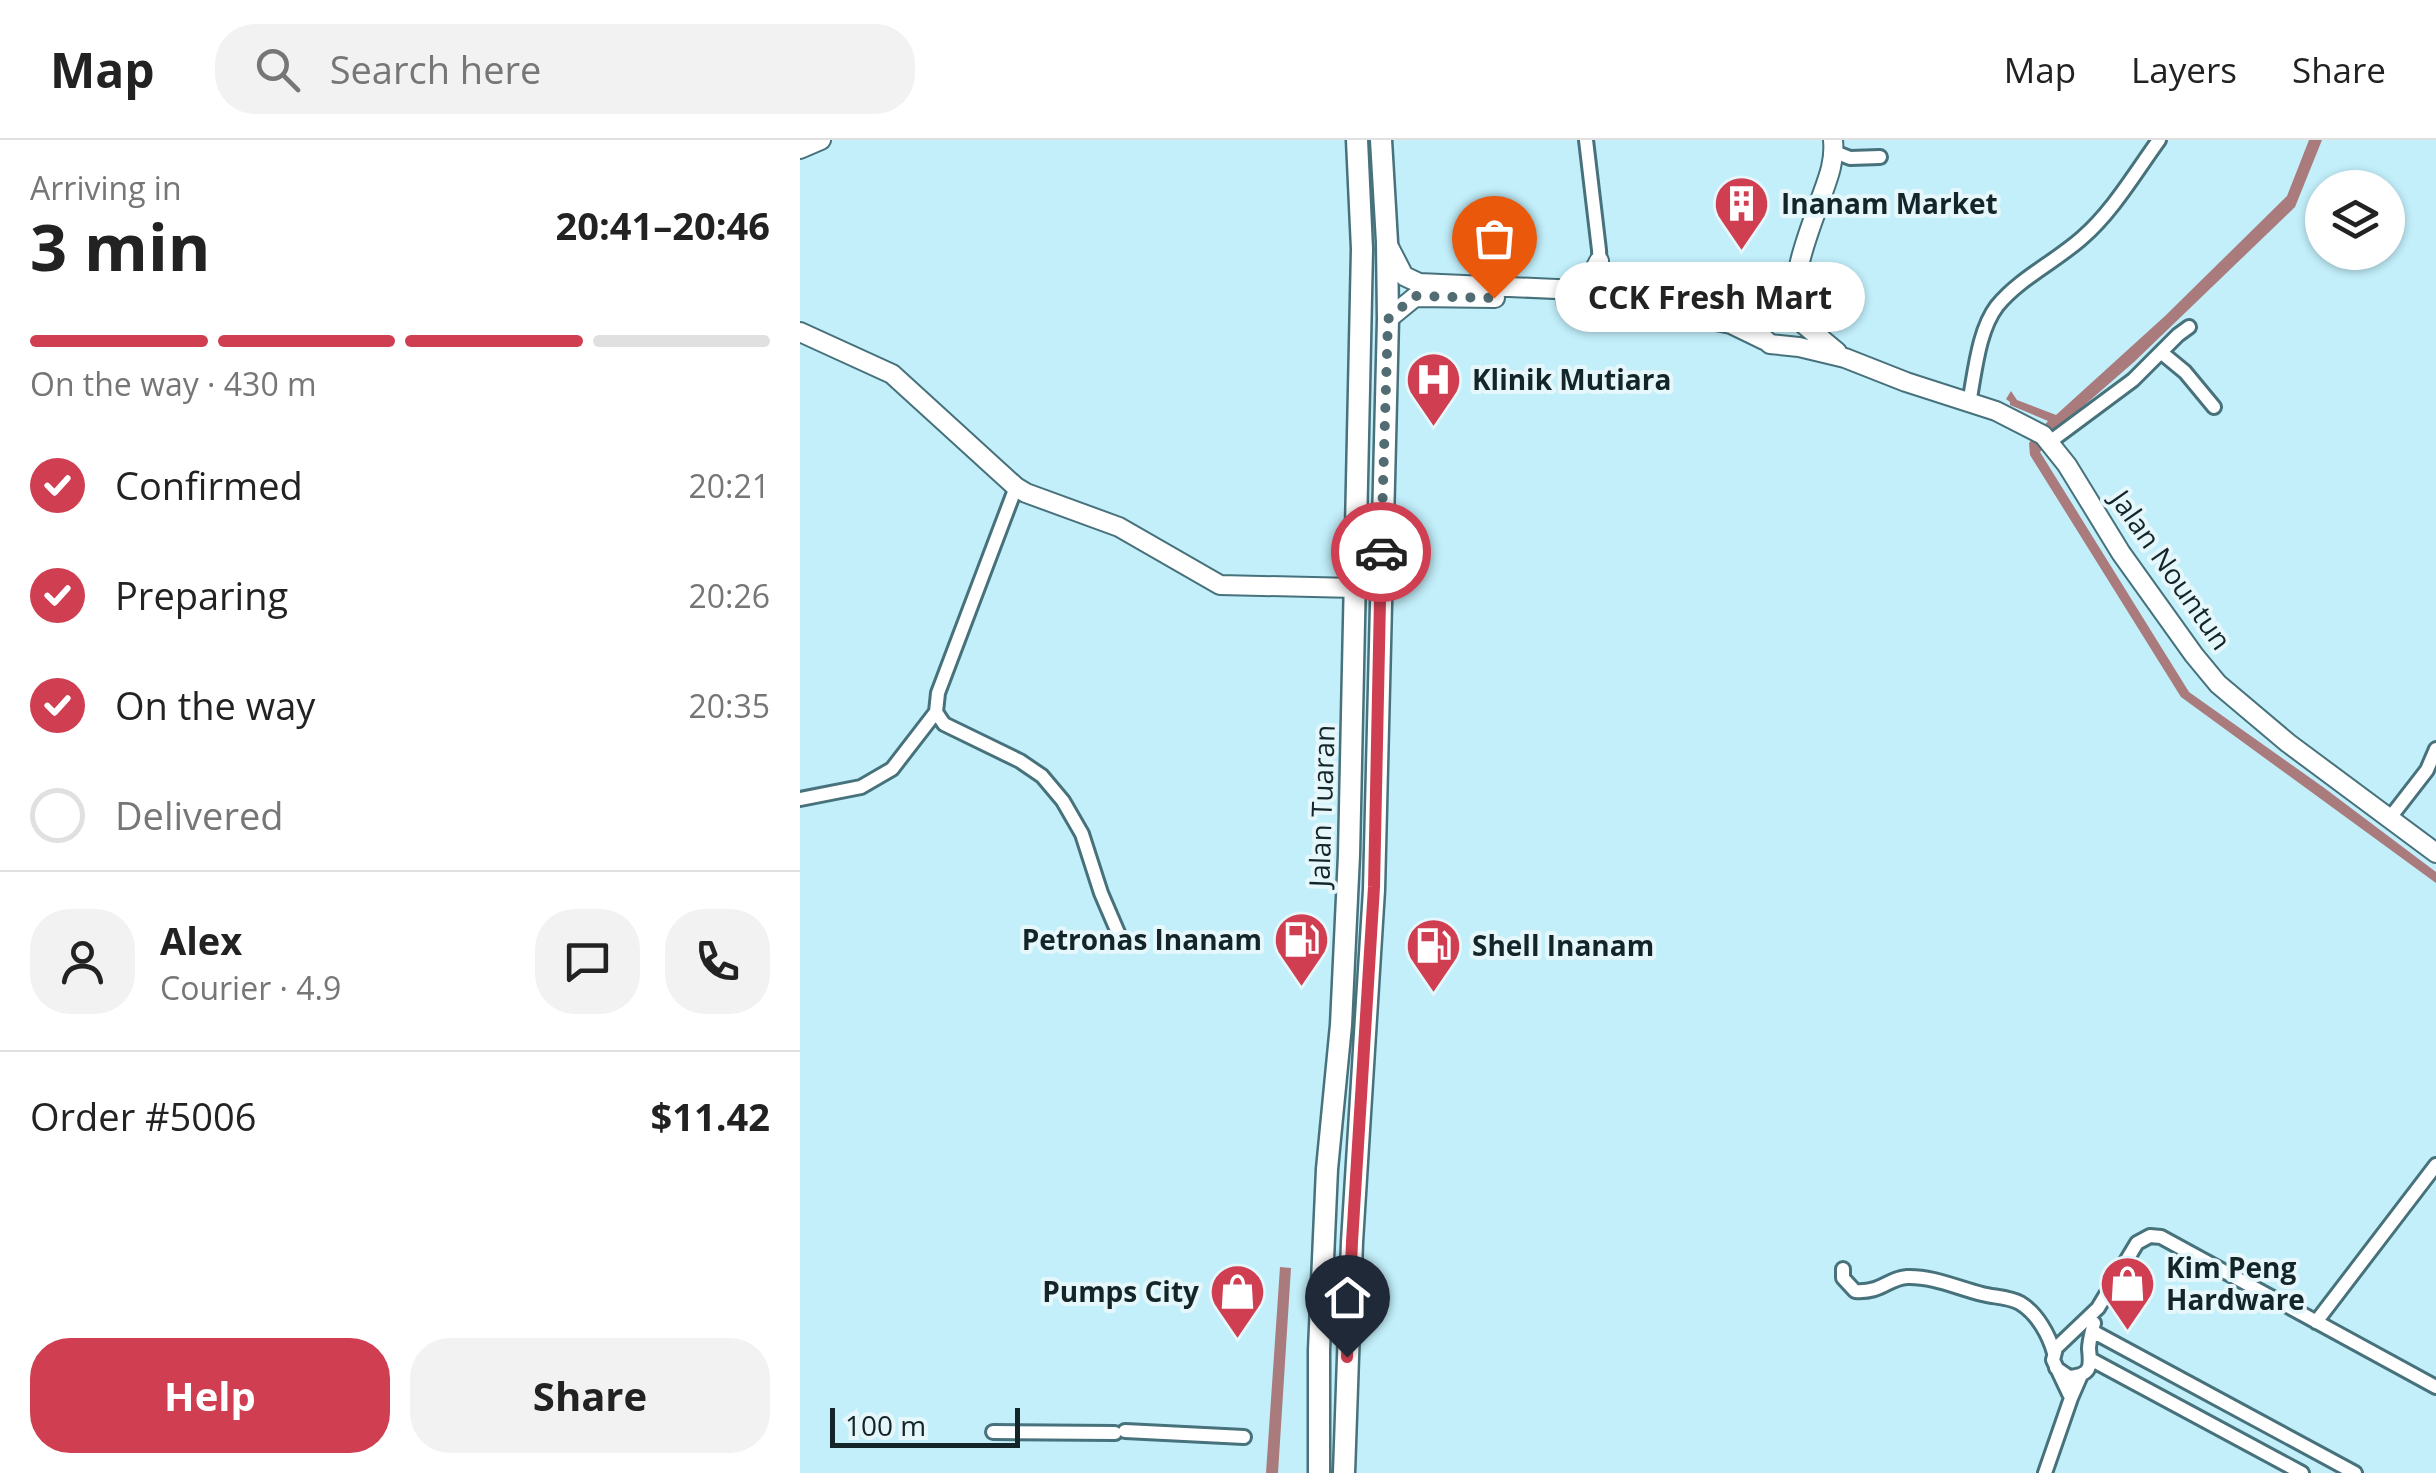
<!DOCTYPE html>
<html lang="en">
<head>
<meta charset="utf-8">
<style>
  :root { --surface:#fff; --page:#f2f2f2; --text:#222; --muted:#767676; --line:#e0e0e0; --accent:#cf3f51 }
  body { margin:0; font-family:"Open Sans",sans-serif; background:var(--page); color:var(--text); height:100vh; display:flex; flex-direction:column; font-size:38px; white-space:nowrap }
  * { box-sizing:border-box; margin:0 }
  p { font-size:32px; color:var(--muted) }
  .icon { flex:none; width:55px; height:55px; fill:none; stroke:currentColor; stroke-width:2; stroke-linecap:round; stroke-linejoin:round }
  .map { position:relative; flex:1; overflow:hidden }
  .side { display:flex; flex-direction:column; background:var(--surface); width:800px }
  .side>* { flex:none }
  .tools { position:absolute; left:1505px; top:30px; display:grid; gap:20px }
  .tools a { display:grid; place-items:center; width:100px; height:100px; border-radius:50%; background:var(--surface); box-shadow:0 2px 8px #0004; font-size:50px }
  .scale { position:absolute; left:30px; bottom:25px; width:190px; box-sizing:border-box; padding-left:10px; border:5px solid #142529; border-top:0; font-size:28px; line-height:35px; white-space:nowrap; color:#142529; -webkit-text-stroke:8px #e5f7fb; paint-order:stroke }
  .pin { position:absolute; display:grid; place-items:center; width:85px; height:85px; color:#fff; margin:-102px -42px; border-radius:50% 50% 50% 0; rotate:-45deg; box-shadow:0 0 10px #0007 }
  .pin .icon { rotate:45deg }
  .courier { position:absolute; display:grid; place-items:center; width:100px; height:100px; margin:-50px; border:8px solid #cf3f51; border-radius:50%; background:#fff; color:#222; box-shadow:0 2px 12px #0007 }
  .bubble { position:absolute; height:70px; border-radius:35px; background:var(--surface); box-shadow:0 2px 8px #0004; font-size:32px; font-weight:700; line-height:70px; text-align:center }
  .summary em { font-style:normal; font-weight:700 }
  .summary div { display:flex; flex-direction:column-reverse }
  .summary { display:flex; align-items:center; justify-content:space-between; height:170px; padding:0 30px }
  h1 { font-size:65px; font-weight:700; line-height:75px }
  .bar { display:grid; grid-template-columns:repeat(4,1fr); gap:15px 10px; align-content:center; height:120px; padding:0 30px }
  .bar i { height:12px; border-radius:8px; background:var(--line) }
  .bar .selected { background:var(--accent) }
  .bar p { grid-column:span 4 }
  .line { display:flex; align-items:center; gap:25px; padding:0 30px; border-top:2px solid var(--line) }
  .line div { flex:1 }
  .round { display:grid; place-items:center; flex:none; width:105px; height:105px; border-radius:40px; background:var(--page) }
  ol { padding:0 30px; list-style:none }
  li { display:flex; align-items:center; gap:30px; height:110px }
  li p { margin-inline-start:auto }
  li .icon { padding:10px; border-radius:50%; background:var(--accent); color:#fff; stroke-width:4 }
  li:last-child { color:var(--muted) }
  li i { width:55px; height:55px; border:5px solid var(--line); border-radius:50% }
  .button { display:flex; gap:20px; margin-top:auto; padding:20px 30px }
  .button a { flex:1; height:115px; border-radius:40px; background:var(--accent); color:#fff; font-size:40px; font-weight:700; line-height:115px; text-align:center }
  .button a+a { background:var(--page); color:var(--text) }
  header { display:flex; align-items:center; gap:60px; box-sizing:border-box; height:140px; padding:0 50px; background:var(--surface); border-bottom:2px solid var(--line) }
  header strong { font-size:48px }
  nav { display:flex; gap:55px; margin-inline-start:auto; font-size:35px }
  .search { width:700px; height:90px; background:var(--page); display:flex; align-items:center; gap:25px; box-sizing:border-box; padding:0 35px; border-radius:40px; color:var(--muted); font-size:38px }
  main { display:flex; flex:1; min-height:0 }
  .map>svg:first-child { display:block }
  .water { fill:#aa7b7c }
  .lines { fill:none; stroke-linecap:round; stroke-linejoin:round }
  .street-casing { stroke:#47717b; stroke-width:18 }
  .secondary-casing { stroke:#47717b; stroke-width:22 }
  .primary-casing { stroke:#47717b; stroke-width:25 }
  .street { stroke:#fff; stroke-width:12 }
  .secondary { stroke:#fff; stroke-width:18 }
  .primary { stroke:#fff; stroke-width:20 }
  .done { stroke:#516c72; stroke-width:10; stroke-dasharray:0 18 }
  .route { stroke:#cf3f51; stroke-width:12 }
  .labels { text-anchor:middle; stroke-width:8; stroke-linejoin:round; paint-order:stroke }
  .poi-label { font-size:28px; font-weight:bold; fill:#142529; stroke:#e5f7fb; text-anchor:start }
  .street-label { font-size:28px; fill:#142529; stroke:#e5f7fb }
</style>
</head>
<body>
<header>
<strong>Map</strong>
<div class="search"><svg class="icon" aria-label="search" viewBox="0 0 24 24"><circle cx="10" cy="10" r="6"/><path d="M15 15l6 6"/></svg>Search here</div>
<nav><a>Map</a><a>Layers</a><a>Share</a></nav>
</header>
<main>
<section class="side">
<div class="summary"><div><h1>3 min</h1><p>Arriving in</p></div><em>20:41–20:46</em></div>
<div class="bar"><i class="selected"></i><i class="selected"></i><i class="selected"></i><i></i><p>On the way · 430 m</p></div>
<ol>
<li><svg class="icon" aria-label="check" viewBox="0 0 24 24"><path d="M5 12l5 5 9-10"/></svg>Confirmed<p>20:21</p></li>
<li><svg class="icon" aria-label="check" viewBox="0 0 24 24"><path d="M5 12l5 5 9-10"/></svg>Preparing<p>20:26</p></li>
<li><svg class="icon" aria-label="check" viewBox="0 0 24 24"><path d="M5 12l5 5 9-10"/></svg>On the way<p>20:35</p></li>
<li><i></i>Delivered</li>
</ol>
<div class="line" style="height:180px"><a class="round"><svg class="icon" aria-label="person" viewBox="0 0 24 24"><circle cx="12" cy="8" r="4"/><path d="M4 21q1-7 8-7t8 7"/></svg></a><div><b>Alex</b><p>Courier · 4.9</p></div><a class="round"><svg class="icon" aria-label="chat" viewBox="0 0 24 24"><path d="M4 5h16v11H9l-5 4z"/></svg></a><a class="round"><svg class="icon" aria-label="phone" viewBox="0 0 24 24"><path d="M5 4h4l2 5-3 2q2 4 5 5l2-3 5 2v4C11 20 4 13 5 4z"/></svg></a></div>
<div class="line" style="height:130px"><div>Order #5006</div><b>$11.42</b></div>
<div class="button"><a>Help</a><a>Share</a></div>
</section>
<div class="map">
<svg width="1636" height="1333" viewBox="0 0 1636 1333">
  <rect width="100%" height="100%" fill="#c2effa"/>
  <path class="water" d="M1509,0h13l-27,67 -161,155 -77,67 -17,23 149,240 134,95 113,85v11l-255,-186 -151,-242 -1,-12 19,-22 -38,-16v-3l-4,-3 5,-8 6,9 39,15 109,-99 122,-120z
    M480,1127l11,1 -13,205h-12z"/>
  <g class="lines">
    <defs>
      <path id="street" d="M786,0l13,110 2,41
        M1035,12l15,6 30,-1
        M1362,213l23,19 29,35
        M1169,263c6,-30 9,-72 28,-97 23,-28 58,-44 85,-68 31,-27 53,-65 77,-98
        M1252,304l3,-6 78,-58 45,-45 11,-8
        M216,347l-78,206 -2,19 8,12 76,37 22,15 21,25 19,33 19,59 18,42
        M0,659l61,-12 31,-18 44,-57
        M1589,679l38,-49 9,-21
        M1043,1129v9l12,13c27,2 33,-13 52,-14 25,-1 51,11 75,17 11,3 28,3 38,9 17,10 29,32 34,50
        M1516,1182l120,-157
        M1292,1191l263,142
        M1292,1220l210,113
        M1256,1228l13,9c22,-2 22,-10 20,-28 0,-8 3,-18 5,-26
        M1271,1258l-18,-38 3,-12 42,-40 39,-65 13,-7 11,1 275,150
        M325,1291l119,6
        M193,1292l122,1
        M1245,1333l26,-75 10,-23"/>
      <path id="secondary" d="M0,9l21,-9
        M587,103l17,33 15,7 182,8 122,17 21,1 37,-6 11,5 9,14 36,30
        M771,144l18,-4 10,-19
        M766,161l93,10
        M969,165l-10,10 -2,7 3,13 10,9 29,3 46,11 61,24 90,29 47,24 24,30 54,88 73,102 24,29 70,59 148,110
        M996,173c-5,-40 13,-81 26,-118 7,-19 13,-35 11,-55
        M885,175l46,9 33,16
        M588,179l27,-22 80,1
        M0,192l92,42 124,113 10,6 93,34 101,58 135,3"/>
      <path id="primary" d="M519,1333v-123l8,-181 14,-144 8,-170 13,-606 -5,-109
        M544,1333l8,-231 22,-352 14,-571 -1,-77 -6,-102"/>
    </defs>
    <use href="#street" class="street-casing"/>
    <use href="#secondary" class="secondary-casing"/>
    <use href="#primary" class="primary-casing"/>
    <use href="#street" class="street"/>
    <use href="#secondary" class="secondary"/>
    <use href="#primary" class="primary"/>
  </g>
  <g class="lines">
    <path class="done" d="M581,412l7,-233 27,-23 79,2"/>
    <path class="route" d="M547,1217l5,-115 22,-355 7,-335"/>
  </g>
  <defs>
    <symbol id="building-pin" viewBox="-11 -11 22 30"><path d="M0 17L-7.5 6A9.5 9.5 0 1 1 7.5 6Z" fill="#cf3f51" stroke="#e5f7fb"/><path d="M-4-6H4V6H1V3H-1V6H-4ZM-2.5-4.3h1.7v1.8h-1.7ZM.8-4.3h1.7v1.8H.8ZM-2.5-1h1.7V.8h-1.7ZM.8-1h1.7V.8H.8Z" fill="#fff"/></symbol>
    <symbol id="hospital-pin" viewBox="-11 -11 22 30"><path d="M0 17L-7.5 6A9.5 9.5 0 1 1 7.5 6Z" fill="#cf3f51" stroke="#e5f7fb"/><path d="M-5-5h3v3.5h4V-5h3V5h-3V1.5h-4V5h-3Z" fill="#fff"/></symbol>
    <symbol id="fuel-pin" viewBox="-11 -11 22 30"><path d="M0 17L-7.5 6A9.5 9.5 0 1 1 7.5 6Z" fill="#cf3f51" stroke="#e5f7fb"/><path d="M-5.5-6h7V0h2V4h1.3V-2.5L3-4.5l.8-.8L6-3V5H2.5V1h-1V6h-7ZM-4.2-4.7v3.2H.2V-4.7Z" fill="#fff"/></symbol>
    <symbol id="shop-pin" viewBox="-11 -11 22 30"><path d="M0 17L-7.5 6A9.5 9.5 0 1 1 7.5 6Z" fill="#cf3f51" stroke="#e5f7fb"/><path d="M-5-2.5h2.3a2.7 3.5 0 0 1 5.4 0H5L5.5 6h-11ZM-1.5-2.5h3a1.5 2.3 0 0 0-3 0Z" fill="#fff"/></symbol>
  </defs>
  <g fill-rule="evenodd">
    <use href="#building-pin" x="910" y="32" width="63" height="86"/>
    <use href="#hospital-pin" x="602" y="208" width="63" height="86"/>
    <use href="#fuel-pin" x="470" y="768" width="63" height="86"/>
    <use href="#fuel-pin" x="602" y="774" width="63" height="86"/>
    <use href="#shop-pin" x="1296" y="1112" width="63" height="86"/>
    <use href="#shop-pin" x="406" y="1120" width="63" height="86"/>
  </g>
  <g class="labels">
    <g class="poi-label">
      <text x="981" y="74">Inanam Market</text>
      <text x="672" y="250">Klinik Mutiara</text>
      <text x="462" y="810" text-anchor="end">Petronas Inanam</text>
      <text x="672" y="816">Shell Inanam</text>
      <text x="1366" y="1138">Kim Peng<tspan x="1366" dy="32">Hardware</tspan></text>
      <text x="399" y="1162" text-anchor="end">Pumps City</text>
    </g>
    <g class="street-label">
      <text transform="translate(1371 430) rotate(55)" y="10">Jalan Nountun</text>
      <text transform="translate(522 666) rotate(-88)" y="10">Jalan Tuaran</text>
    </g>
  </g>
</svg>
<div class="tools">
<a><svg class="icon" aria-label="layers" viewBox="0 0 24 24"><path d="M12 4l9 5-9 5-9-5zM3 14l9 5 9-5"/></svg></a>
</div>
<div class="scale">100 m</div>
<div class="pin" style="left:694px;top:158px;background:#ea580c"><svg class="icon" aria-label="bag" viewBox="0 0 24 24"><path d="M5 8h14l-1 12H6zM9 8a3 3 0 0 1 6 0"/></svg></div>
<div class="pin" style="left:547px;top:1217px;background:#1f2937"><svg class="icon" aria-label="home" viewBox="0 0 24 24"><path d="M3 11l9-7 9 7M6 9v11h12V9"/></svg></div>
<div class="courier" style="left:581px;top:412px"><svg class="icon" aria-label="car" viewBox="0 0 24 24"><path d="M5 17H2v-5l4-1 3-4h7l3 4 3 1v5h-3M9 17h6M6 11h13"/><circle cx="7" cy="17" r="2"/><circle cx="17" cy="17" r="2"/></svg></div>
<div class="bubble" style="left:755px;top:122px;width:310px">CCK Fresh Mart</div>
</div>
</main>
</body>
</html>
